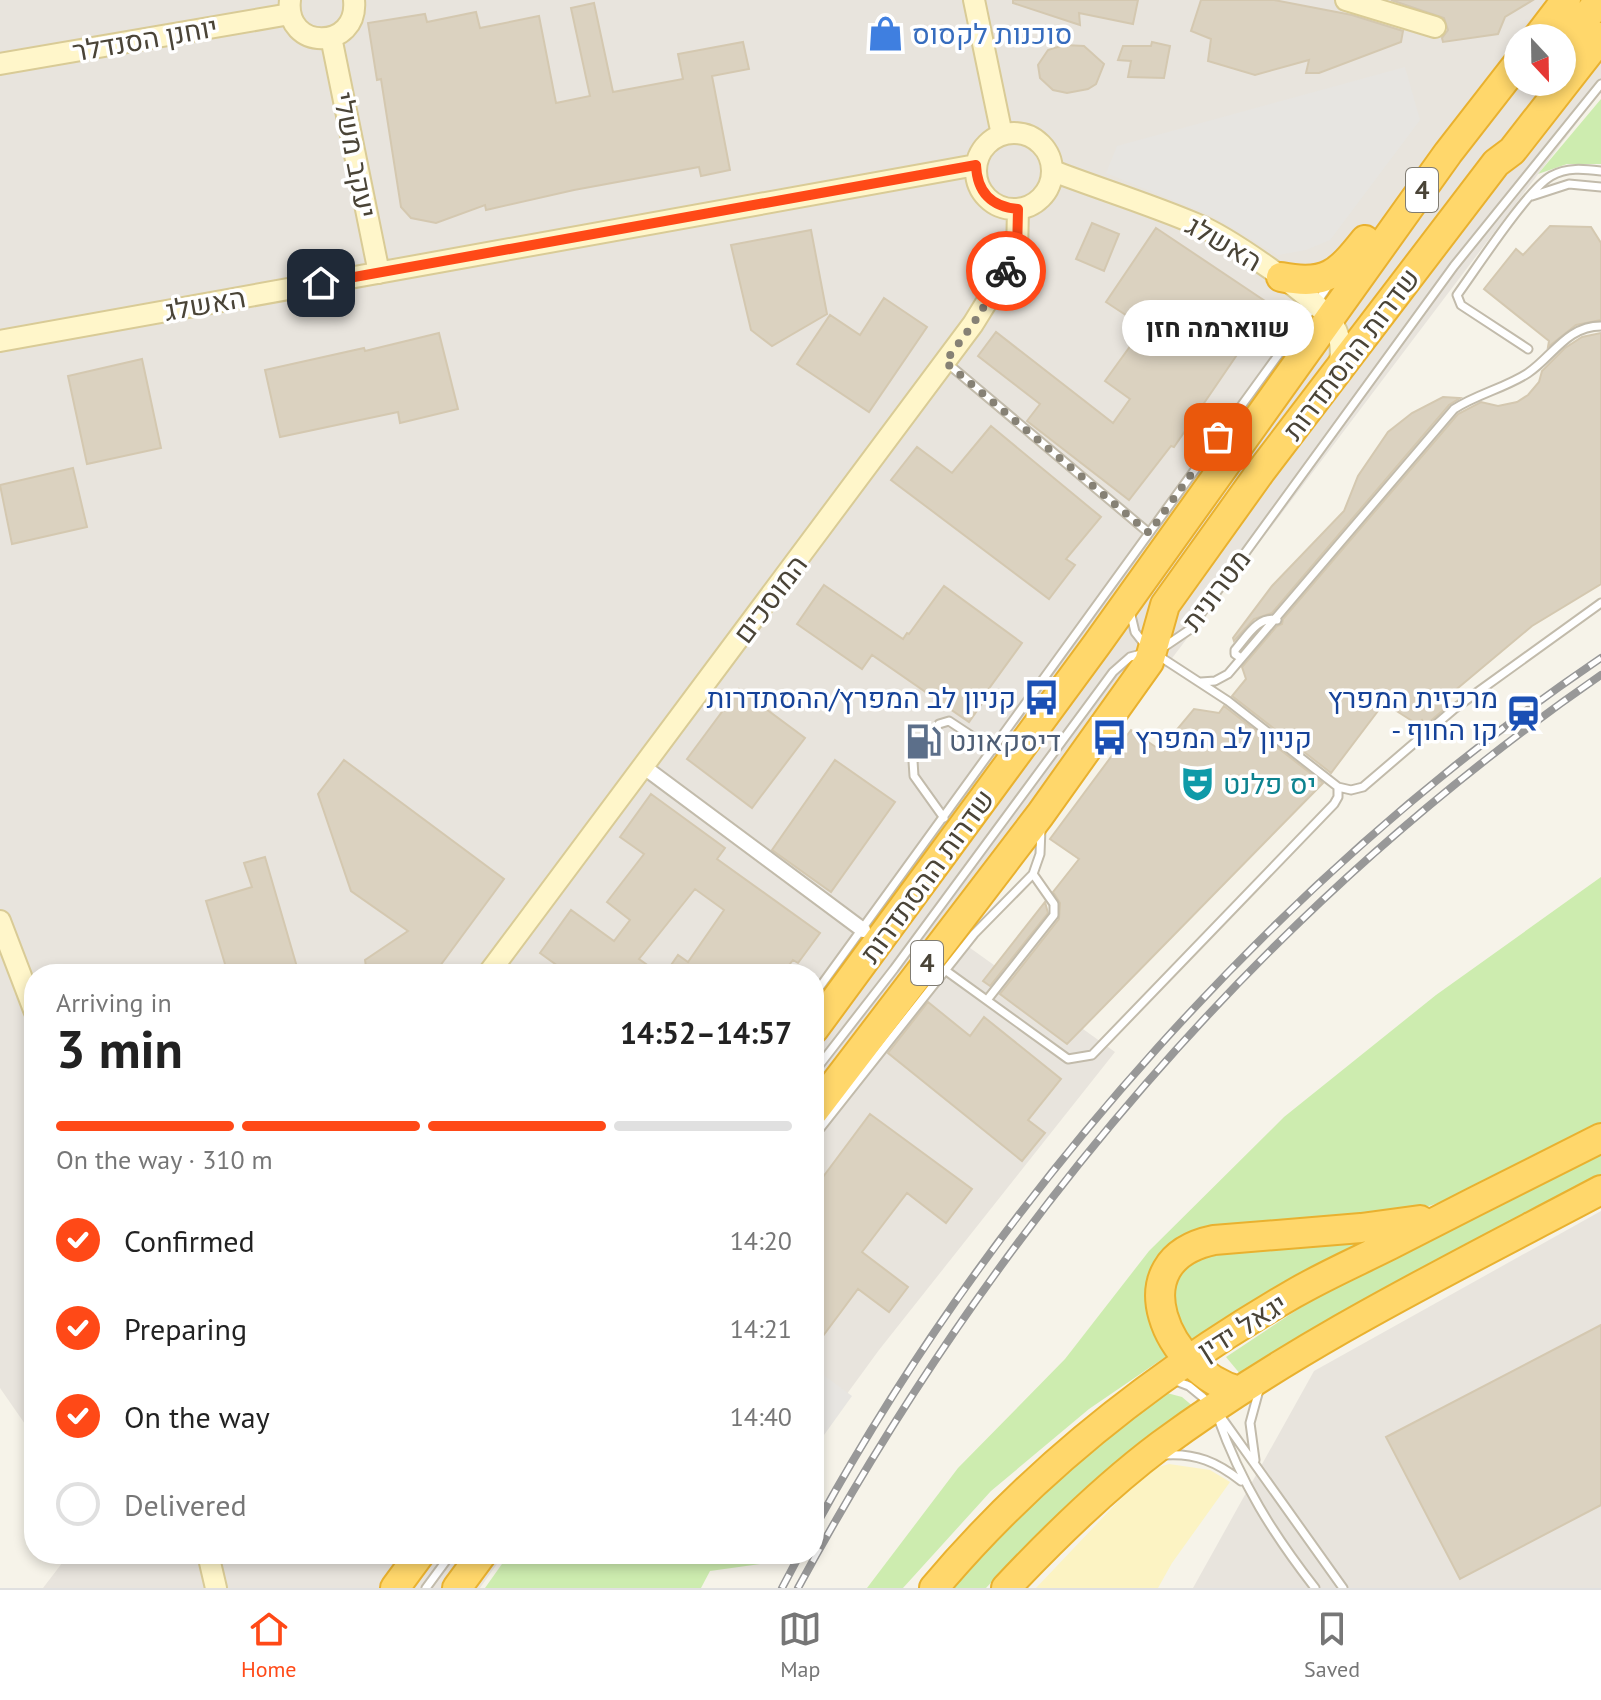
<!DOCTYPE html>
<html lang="en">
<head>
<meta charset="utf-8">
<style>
  :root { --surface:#fff; --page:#f6f6f6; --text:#222; --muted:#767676; --line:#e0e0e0; --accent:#ff4917 }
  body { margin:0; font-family:"PT Sans",Heebo,sans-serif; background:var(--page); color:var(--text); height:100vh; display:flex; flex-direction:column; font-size:30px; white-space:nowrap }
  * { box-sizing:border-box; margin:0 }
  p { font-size:26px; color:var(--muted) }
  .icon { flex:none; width:44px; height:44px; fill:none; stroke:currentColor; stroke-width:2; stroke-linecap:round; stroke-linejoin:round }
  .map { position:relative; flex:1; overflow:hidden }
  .sheet { position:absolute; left:24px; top:964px; width:800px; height:600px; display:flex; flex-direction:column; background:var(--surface); border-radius:32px; box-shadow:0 4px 12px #0003 }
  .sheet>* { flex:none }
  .needle { width:52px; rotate:158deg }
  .controls { position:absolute; left:1504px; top:24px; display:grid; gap:16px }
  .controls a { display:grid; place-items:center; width:72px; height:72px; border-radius:50%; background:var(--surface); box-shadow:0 4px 12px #0003; font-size:40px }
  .pin { position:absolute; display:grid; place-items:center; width:68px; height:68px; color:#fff; margin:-34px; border-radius:16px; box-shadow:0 4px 12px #0006 }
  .courier { position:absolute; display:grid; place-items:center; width:80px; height:80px; margin:-40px; border:6px solid #ff4917; border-radius:50%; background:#fff; color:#222; box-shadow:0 2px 10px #0007 }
  .bubble { position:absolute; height:56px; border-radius:28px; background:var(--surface); box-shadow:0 4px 12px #0003; font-size:26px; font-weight:700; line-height:56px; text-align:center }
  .headline em { font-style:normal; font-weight:700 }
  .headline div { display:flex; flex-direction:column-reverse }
  .headline { display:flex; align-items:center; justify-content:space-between; height:136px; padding:0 32px }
  h1 { font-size:52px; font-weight:700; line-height:60px }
  .bar { display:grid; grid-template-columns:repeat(4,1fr); gap:12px 8px; align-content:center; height:96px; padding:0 32px }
  .bar i { height:10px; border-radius:6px; background:var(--line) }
  .bar .on { background:var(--accent) }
  .bar p { grid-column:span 4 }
  ol { padding:0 32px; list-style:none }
  li { display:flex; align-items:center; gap:24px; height:88px }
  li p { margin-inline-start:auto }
  li .icon { padding:8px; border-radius:50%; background:var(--accent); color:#fff; stroke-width:4 }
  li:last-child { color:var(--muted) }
  li i { width:44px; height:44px; border:4px solid var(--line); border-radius:50% }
  .dock { display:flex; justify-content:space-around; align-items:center; height:112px; border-top:2px solid var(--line); background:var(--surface); font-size:22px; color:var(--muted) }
  .dock a { display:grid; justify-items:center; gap:4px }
  .dock .on { color:var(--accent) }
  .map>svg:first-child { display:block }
  .industrial { fill:#e8e4dd; fill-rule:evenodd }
  .green { fill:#cdecaf }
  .sand { fill:#fcf3c3 }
  .parking { fill:#e7e5e1 }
  .building { fill:#dbd2c0; stroke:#d4c8b0; stroke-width:2 }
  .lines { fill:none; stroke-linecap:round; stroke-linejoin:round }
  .lane-casing { stroke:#c2bbab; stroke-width:11 }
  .street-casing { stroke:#c2bbab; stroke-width:18 }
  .secondary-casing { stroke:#d9cb96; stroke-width:24 }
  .highway-casing { stroke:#e9b12f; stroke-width:32 }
  .lane { stroke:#fff; stroke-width:7 }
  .street { stroke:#fff; stroke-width:14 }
  .secondary { stroke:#fff6ca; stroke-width:20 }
  .highway { stroke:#ffd76b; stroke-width:28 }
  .rail-casing { stroke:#989898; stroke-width:8 }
  .rail { stroke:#fff; stroke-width:5; stroke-dasharray:15; stroke-linecap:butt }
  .done { stroke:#868175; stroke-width:8; stroke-dasharray:0 14.4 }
  .route { stroke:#ff4917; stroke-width:10 }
  .labels { text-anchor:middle; stroke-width:7; stroke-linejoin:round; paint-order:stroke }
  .shield { fill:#fff; stroke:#807c73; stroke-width:2 }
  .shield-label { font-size:26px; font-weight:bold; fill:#4a4437 }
  .shop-label { font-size:28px; fill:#366cbe; stroke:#fff; text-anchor:start }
  .street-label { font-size:28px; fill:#4a4437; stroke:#fff }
  .transit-label { font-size:28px; fill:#164399; stroke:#fff; text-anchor:end }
  .service-label { font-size:28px; fill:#4e5e75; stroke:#fff; text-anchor:start }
  .culture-label { font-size:28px; fill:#0d838f; stroke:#fff; text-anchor:start }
</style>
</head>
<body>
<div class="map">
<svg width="1601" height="1588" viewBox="0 0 1601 1588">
  <rect width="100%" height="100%" fill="#f6f3e9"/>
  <path class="industrial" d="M0,0h1601v91l-642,849 156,112 -236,298 -65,89v-465h-780v463l-34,-49zM1518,38h44v44h-44z
    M1601,1211v377h-408l121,-217z
    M69,1554h435l-24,34h-437z"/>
  <path class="green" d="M1601,99v65h-34l-29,10z
    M1601,877v247c-64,32 -126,70 -195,89l-234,37 -1,103 -82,56 -98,82 -88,97h-36l91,-120 107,-109 84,-108 135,-134 152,-122z
    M1601,1153v25l-360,197 -15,-18 92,-61z
    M1382,1238l-192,107 -21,-47 2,-14 22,-31z
    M1167,1393l15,4 13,11c-81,50 -145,110 -209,180h-35l24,-28 89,-90 93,-74z
    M509,1554h264l-5,9 -58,8 -9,17h-216z"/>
  <path class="sand" d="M1169,1464l41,6 20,12 -58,81 -14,25h-122l112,-118z"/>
  <path class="parking" d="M1405,67l15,53 -90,120 -24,10 -28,5 -66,-39 -106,-43 11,-27z
    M814,1368l38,28 -38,53z"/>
  <path class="building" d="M1013,0h125l-5,24 -54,-11 1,12 -67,-22z
    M1201,0h73l78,15 51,16 -2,11 -82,31h-13l3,-13 -54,15 -47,-14 3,-22 -20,-8z
    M1391,0h142l-28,17 -7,17 -55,8 -1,-4 6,-8 -4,-12z
    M594,3l19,89 70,-13 -5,-25 65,-12 6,27 -37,7 18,94 -29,6 -2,-9 -125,23 -88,20 -1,-5 -49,18 -25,-5 -10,-11 -20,-128 -4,1 -9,-57 57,-9 2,8 49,-10 4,16 59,-12 17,87 34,-7 -19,-88z
    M1152,42l18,4 -6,32 -36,-1 3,-16 -13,-1 5,-14h28z
    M1064,45l20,1 20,18 -8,20 -8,5 -21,4 -14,-3 -13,-12 -2,-13 10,-15z
    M1092,223l27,11 -15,37 -28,-12z
    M1550,226l41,1 10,16v77l-25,5 -28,22 1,-6 -65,-52 32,-40 7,6z
    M1156,228l115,77 -97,142 -3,-1 -42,54 -102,-79 13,-17 -62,-48 18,-24 117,91 17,-24 -25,-18 39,-54 -38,-25z
    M811,230l16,84 -55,32 -21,-16 -20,-85z
    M884,298l43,29 -58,85 -72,-48 33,-49 30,20z
    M439,333l19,76 -58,14 -2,-11 -118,25 -15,-67 99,-22 1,3z
    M1601,333v251l-69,42 -86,72 4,6 -24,21 -4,-5 -5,4 -33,-21 -53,70 -99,-77 14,-17 -4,-12 35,-41 5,-2 1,-5 175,-205 23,-12 17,4 19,-4 11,-7 11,-13 3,-11 23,-23 17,-11z
    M142,359l19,89 -74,16 -19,-88z
    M1443,397l17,1 -11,7 -177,208 -18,6 -20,22 -1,-3 39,-52 72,-75 14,-35 30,-44 24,-19z
    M991,426l110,91 -35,42 9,6 -26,34 -158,-119 26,-33 35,26z
    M73,468l14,59 -75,17 -12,-59z
    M824,585l79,54 4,-6 2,1 35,-48 78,57 -34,47 2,2 -21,30 -97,-67 -10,14 -65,-45z
    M739,689l66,49 -53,70 -65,-49z
    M1224,706l99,77 -256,261 -67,-50 59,-75 1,-16 -7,-11 26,-33 -29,-20 81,-109 29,20 34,-41 25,4z
    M344,760l160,119 -70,95h-67l-2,-14 43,-29 -57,-40 -33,-97z
    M835,760l60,42 -64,90 -59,-42z
    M651,794l74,54 -8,11 103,74 -22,30 -5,-3 -11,14h-117l13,-19 10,7 36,-52 -29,-21 -56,70 21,15h-91l-29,-21 31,-43 43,31 16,-21 -23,-18 37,-48 -24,-17z
    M265,857l34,117h-71l-22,-73 46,-14 -8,-24z
    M1045,902l3,11 -58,73 -7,-5z
    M928,1002l42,34 14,-19 77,62 -33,41 17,13 -23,28 -134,-108z
    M870,1114l102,75 -26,34 -39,-30 -45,59 46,35 -19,25 -31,-23 -35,47 -9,-6v-141z
    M1601,1325v180l-141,74 -74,-142z"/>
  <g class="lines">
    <defs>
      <path id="lane" d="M1532,196l37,-12 32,3
        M1528,349l-67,-44 -4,-10c19,-26 71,-106 94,-119 16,-9 33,-7 50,-5
        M947,363l202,170
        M1130,611l5,21 11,14
        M1161,649l28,-19 265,-364 147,-182
        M1241,658l-6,-4v-4c11,-12 23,-35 42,-30
        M1201,682l14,-1 13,-7 226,-265c23,-15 51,-21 74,-36 25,-17 39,-47 73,-47
        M1338,787l13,3 12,-3 91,-78 147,-106
        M944,818l-30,-42 -1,-15 26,-37 10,-3 44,29
        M945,970l123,89 24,-4 242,-251 4,-7v-10l-110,-86 -69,-45
        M814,995l515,-710
        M987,1000l67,-85v-11l-21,-30
        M814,1072l80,-103 219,-297 17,-15 15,-4
        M814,1136l160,-202 59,-60 7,-20 1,-26
        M1176,1381l13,5 22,18
        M1219,1414l124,174
        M1218,1418c23,65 55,116 97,170
        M1165,1455c31,-2 52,7 76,26
        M1255,1460l-5,-37 9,-33
        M426,1588l25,-34"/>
      <path id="street" d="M644,767l219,163"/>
      <path id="secondary" d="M290,0c-6,51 69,51 64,0
        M974,0l28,135
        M1346,0l89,27
        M331,37l48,236
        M0,64l290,-50
        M976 171a38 38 0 1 1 76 0a38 38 0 1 1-76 0Z
        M1053,171c47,18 96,33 143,53 30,12 121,73 137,100 9,15 10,30 5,46
        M0,341l976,-176
        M0,921l34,89
        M488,974l485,-650 44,-71 1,-44
        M208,1554l8,34"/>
      <path id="highway" d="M1537,38l29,-38
        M1562,51l37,-51
        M1281,277c45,9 57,-3 84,-37
        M814,1029l283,-385 351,-491 70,-90
        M814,1111l226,-296 109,-153 16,-57 96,-134 235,-308 16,-12 89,-114
        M1239,1391c-72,-19 -122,-131 -25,-151l147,-12 59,-8
        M395,1588l25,-34
        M457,1588l25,-34
        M934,1588c101,-120 223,-215 359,-294 31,-18 65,-33 97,-49 70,-36 141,-72 211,-107
        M1006,1588c48,-51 99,-101 155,-143 137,-101 291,-176 440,-255"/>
    </defs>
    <use href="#lane" class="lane-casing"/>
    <use href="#street" class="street-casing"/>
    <use href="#secondary" class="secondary-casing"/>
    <use href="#highway" class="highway-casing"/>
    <use href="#lane" class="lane"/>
    <use href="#street" class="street"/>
    <use href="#secondary" class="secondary"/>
    <use href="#highway" class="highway"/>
    <defs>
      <path id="rail" d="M814,1529c184,-336 469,-656 787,-871
        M782,1588l18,-34
        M798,1588c196,-361 464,-679 803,-913"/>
    </defs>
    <use href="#rail" class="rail-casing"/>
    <use href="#rail" class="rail"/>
  </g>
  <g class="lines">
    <path class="done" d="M1006,271l-33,53 -28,38 204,171 69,-96"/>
    <path class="route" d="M321,283l655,-118c1,27 15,42 42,44l-1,44 -11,18"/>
  </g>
  <defs>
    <symbol id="shop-bare" viewBox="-9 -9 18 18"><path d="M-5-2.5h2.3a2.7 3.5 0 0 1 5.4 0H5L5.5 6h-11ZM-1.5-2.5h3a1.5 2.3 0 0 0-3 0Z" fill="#3f7fe0" stroke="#fff" stroke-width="2.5" paint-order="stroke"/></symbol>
    <symbol id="bus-bare" viewBox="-9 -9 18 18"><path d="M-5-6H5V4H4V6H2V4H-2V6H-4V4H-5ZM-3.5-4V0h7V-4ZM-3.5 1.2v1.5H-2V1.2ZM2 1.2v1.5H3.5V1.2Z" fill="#1a4fb4" stroke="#fff" stroke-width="2.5" paint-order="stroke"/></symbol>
    <symbol id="station-bare" viewBox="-9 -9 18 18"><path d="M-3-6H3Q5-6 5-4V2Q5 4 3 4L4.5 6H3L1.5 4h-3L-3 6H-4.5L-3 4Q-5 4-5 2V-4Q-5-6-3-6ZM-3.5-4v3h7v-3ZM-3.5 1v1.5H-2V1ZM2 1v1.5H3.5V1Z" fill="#1a4fb4" stroke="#fff" stroke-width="2.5" paint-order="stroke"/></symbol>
    <symbol id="fuel-bare" viewBox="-9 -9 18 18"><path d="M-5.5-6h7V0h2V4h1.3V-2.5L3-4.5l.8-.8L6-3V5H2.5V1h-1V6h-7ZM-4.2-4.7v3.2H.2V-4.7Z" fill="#5c6f8a" stroke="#fff" stroke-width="2.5" paint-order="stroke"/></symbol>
    <symbol id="theatre-bare" viewBox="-9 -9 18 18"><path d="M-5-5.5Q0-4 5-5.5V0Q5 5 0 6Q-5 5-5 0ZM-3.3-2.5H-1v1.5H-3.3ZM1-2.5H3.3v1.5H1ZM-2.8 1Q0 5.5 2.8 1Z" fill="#0f9aa8" stroke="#fff" stroke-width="2.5" paint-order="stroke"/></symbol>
  </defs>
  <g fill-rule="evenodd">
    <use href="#shop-bare" x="860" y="8" width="51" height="51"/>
    <use href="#bus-bare" x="1016" y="672" width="51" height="51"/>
    <use href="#station-bare" x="1498" y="688" width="51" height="51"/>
    <use href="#bus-bare" x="1084" y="712" width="51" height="51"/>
    <use href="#fuel-bare" x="898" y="716" width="51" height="51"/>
    <use href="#theatre-bare" x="1172" y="758" width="51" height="51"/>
  </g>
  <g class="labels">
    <g class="shield">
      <rect x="1406" y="168" width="32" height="44" rx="6"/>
      <rect x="911" y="941" width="32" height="44" rx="6"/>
    </g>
    <g class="shield-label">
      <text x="1422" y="199">4</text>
      <text x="927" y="972">4</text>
    </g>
    <g class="shop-label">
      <text x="912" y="44">סוכנות לקסוס</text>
    </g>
    <g class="street-label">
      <text transform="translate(145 39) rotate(-10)" y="10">יוחנן הסנדלר</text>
      <text transform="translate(355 155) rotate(79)" y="10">יעקב משלי</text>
      <text transform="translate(1224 243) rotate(30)" y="10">האשלג</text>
      <text transform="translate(205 304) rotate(-10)" y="10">האשלג</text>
      <text transform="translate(1351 354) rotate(-53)" y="10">שדרות ההסתדרות</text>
      <text transform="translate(1216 590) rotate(-53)" y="10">מטרונית</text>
      <text transform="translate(770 599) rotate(-53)" y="10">המוסכים</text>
      <text transform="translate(927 876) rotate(-54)" y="10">שדרות ההסתדרות</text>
      <text transform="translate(1242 1327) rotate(-32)" y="10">יגאל ידין</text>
    </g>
    <g class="transit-label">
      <text x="1016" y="708">קניון לב המפרץ/ההסתדרות</text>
      <text x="1498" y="708">מרכזית המפרץ<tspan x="1498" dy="32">- קו החוף</tspan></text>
      <text x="1135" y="748" text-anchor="start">קניון לב המפרץ</text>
    </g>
    <g class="service-label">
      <text x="949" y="751">דיסקאונט</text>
    </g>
    <g class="culture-label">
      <text x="1223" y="794">יס פלנט</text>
    </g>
  </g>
</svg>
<div class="controls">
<a><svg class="needle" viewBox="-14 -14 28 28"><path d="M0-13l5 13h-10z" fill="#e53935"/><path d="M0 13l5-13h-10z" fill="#767676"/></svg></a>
</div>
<div class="pin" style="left:1218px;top:437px;background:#ea580c"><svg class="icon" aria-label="bag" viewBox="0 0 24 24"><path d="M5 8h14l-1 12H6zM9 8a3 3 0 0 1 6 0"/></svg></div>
<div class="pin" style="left:321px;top:283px;background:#1f2937"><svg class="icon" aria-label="home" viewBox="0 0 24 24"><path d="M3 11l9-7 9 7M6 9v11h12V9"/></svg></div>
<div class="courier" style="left:1006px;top:271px"><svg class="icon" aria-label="bike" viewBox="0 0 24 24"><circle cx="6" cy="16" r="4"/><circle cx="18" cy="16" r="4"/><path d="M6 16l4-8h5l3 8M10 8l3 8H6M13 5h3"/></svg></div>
<div class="bubble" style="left:1122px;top:300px;width:192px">שווארמה חזן</div>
<section class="sheet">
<div class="headline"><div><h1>3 min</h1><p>Arriving in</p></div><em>14:52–14:57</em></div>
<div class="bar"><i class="on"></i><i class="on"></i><i class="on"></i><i></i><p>On the way · 310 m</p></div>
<ol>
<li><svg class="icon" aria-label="check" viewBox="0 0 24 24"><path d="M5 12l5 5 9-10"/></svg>Confirmed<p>14:20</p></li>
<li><svg class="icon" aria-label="check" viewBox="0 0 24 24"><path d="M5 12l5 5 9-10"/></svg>Preparing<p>14:21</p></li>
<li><svg class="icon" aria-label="check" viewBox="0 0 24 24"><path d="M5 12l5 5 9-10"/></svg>On the way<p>14:40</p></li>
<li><i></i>Delivered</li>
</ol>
</section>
</div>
<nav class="dock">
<a class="on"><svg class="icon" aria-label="home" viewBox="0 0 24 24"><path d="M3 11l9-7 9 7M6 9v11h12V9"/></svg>Home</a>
<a><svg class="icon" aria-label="map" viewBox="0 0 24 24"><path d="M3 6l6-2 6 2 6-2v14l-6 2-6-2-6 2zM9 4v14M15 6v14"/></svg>Map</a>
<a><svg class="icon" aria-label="saved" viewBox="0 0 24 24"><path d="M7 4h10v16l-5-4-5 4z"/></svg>Saved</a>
</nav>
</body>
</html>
